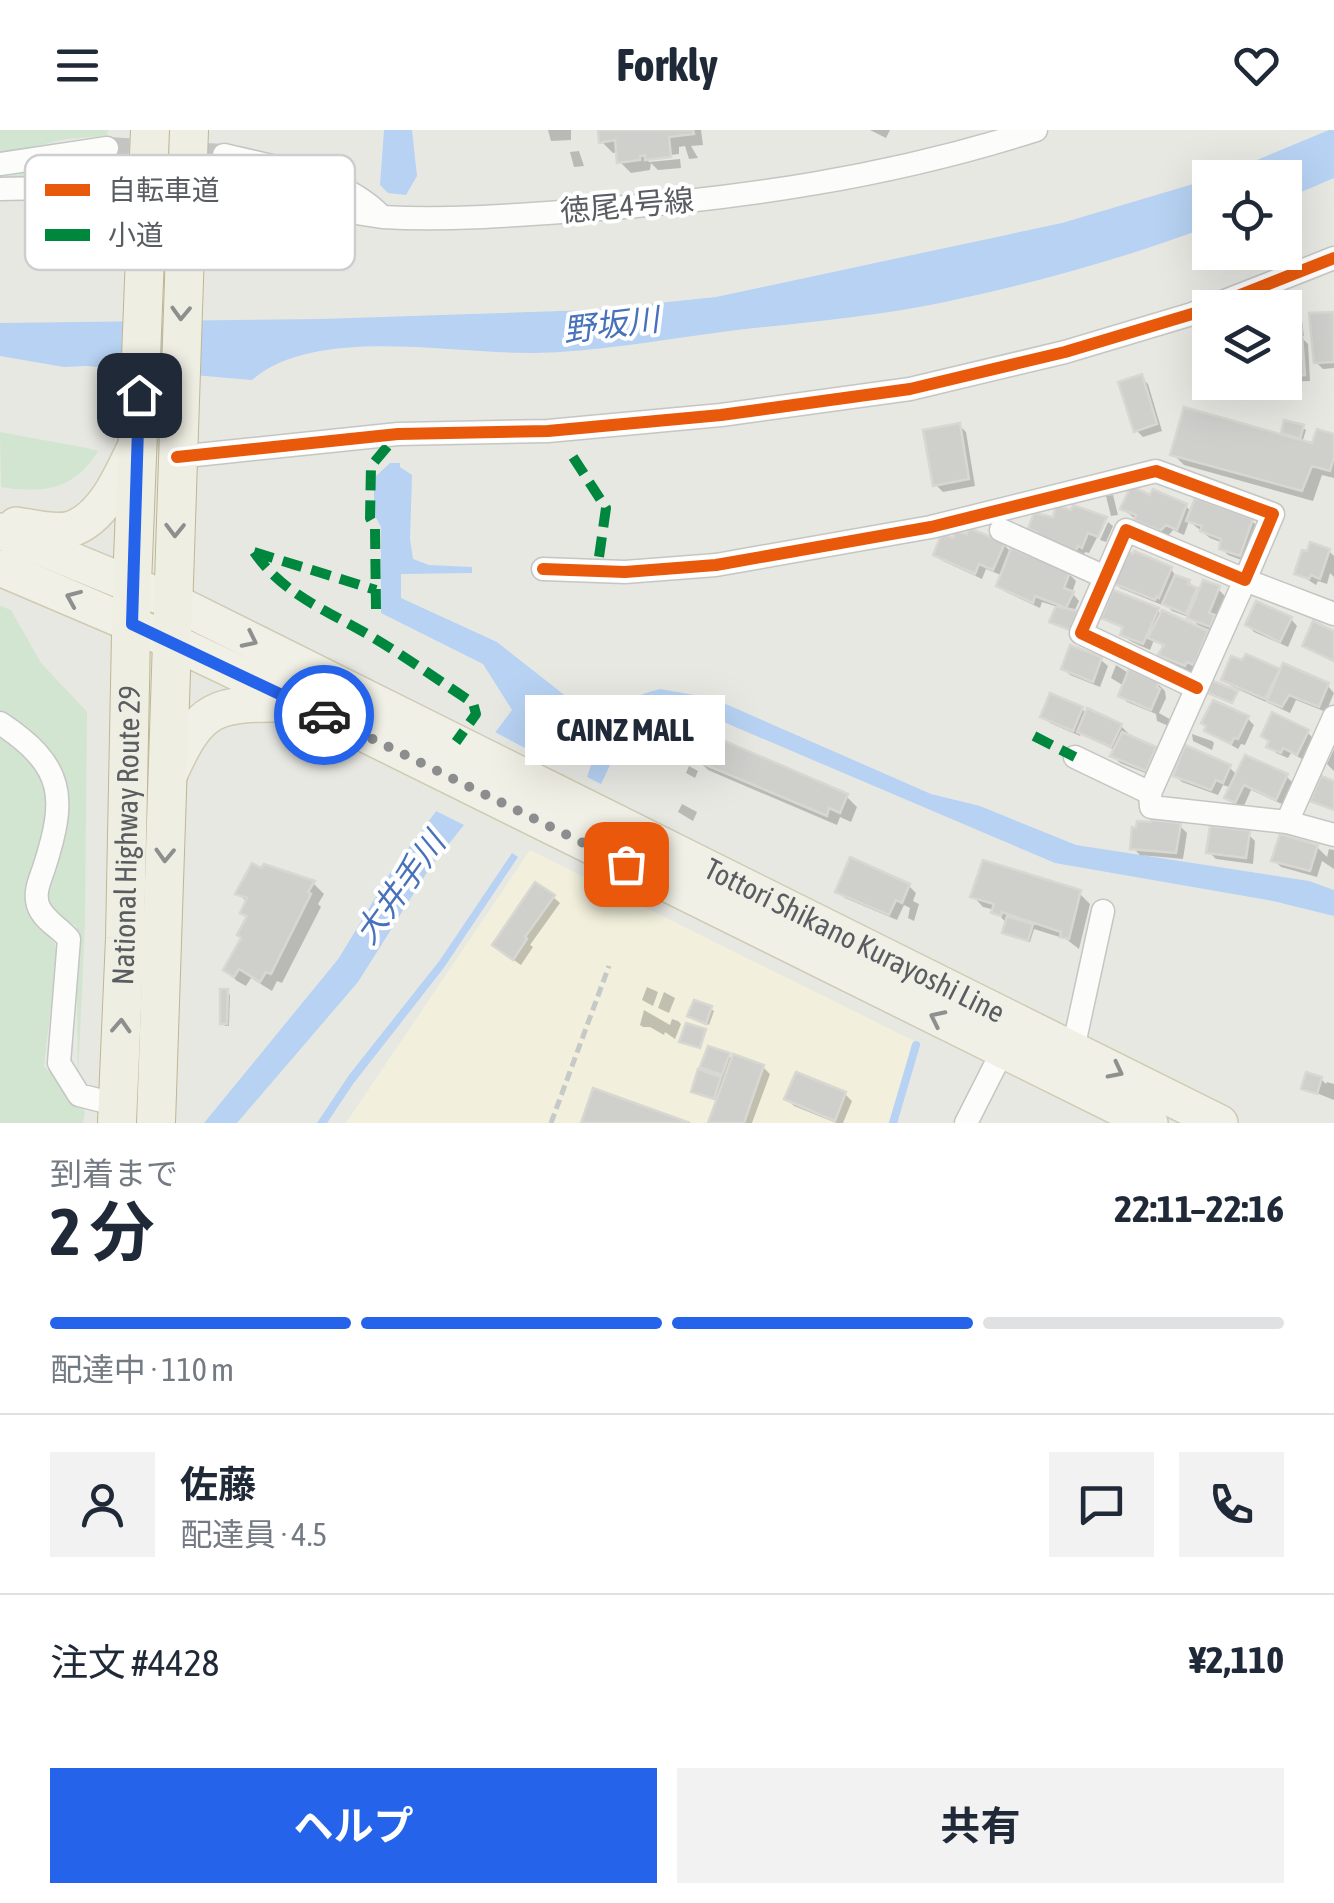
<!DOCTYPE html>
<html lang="ja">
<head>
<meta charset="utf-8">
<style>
  :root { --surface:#fff; --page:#f2f2f3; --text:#1f2937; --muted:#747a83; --line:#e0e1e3; --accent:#2563eb }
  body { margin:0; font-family:"Asap Condensed","Noto Sans JP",sans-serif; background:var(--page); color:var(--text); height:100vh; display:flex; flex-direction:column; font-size:38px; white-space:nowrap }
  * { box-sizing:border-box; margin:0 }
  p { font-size:32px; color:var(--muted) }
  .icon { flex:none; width:55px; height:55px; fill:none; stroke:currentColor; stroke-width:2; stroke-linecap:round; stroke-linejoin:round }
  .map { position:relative; height:993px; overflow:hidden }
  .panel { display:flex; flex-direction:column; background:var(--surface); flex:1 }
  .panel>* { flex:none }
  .buttons { position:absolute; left:1192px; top:30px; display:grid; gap:20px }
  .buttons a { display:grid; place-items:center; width:110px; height:110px; border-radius:0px; background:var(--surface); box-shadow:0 10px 40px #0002; font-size:50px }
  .pin { position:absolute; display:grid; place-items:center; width:85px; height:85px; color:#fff; margin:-42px; border-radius:20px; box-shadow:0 5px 15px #0006 }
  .courier { position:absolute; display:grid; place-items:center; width:100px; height:100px; margin:-50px; border:8px solid #2563eb; border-radius:50%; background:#fff; color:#222; box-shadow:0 2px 12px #0007 }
  .bubble { position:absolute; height:70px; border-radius:0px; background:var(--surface); box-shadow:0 10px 40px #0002; font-size:32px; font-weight:700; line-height:70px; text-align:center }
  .summary em { font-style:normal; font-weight:700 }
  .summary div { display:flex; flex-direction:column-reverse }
  .summary { display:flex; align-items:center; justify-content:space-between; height:170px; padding:0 50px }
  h1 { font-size:65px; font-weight:700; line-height:75px }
  .bar { display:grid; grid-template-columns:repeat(4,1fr); gap:15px 10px; align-content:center; height:120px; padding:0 50px }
  .bar i { height:12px; border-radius:8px; background:var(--line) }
  .bar .on { background:var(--accent) }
  .bar p { grid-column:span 4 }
  .line { display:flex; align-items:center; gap:25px; padding:0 50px; border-top:2px solid var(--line) }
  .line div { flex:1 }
  .round { display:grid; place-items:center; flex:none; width:105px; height:105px; border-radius:0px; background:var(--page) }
  .button { display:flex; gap:20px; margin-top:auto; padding:20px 50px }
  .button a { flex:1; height:115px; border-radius:0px; background:var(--accent); color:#fff; font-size:40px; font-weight:700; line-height:115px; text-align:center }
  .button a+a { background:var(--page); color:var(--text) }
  header { display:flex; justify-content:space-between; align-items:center; height:130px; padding:0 50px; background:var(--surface); font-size:45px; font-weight:700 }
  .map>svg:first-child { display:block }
  .commercial { fill:#f2f0dc }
  .green { fill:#d1e5d1 }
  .water { fill:#b7d2f3 }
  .pier { fill:#e8e8e3 }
  .shadow { fill:#0003 }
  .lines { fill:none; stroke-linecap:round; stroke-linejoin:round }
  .stream { stroke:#b7d2f3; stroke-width:8 }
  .building { fill:#cfcfcc; stroke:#d8d7d2; stroke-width:2.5 }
  .minor-tunnel { stroke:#c4c5c2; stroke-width:22; stroke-dasharray:22 11; stroke-linecap:butt }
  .minor-casing { stroke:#c5c5c4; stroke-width:25 }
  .primary-casing { stroke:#cfcbb2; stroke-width:38 }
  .trunk-casing { stroke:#beb693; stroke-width:40 }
  .path { stroke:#c5c9c7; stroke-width:5; stroke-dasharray:10 5; stroke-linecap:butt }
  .minor { stroke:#fcfcfb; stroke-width:22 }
  .primary { stroke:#f0f0e6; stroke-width:35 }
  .trunk { stroke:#eeeee3; stroke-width:38 }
  .quiet { stroke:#00873e; stroke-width:10; stroke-dasharray:20 10; stroke-linecap:butt }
  .cycleway-casing { stroke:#fff; stroke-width:19 }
  .cycleway { stroke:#e8590c; stroke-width:12 }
  .oneway { stroke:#8d8f8e }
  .oneway2 { stroke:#8e9090 }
  .done { stroke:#8b8d8e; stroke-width:10; stroke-dasharray:0 18 }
  .route { stroke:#2563eb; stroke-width:12 }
  .labels { text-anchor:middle; stroke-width:8; stroke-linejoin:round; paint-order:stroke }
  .street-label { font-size:30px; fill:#595c61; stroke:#fff }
  .water-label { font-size:32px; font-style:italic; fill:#4771bb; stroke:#fff }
  .key { fill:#fff; stroke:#cdced0; stroke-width:2.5 }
  .key-label { font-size:28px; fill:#595c61 }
</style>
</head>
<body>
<header><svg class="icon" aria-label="menu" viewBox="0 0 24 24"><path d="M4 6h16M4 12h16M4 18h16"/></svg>Forkly<svg class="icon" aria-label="heart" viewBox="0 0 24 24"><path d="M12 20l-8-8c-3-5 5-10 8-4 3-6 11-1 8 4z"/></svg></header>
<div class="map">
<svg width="1334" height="993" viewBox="0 0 1334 993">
  <rect width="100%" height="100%" fill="#e8e8e3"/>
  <path class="commercial" d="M530,720l384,191 -25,82h-543z"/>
  <path class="green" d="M0,0h108l-1,6 -40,3 -67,15z
    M109,28l3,22 -112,-1v-7z
    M0,302l87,16 11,3c-24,39 -55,43 -97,36z
    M0,476l11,4 30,53 46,49 -2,212 -7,155 -2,-153c-12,-8 -32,-15 -31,-32 1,-17 15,-35 19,-52 14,-54 -13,-108 -64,-130z
    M0,606l34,27 16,43 -17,110 22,28 2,11 -13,111 41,45 -2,12h-83z"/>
  <path class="water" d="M384,0h28l5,46 -11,19 -18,-2 -8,-8z
    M1329,0h5v48l-49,21v-21l-69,-1z
    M1210,49v47c-87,33 -179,58 -270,77 -72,15 -146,20 -218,29 -63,8 -126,20 -189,21 -80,1 -218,-28 -281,27l-166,-14 -22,1 -64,-11v-33l321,-4 270,-9 125,-13 346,-74z
    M390,333h10v4l12,8 -2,64 3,20 16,6 43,2v6l-71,1v24l96,44 75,59 -37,50 -71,74 -33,41 -73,116 -121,141h-33l135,-165 53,-88 120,-160 -29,-46 -102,-51v-86l-7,-13v-29l2,-9z
    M660,559l52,9 219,96 49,12 96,39 233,36 25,9v26l-61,-15 -218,-38 -362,-154c-62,-6 -68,26 -92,75l-14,-7c16,-46 20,-76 73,-88z
    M512,723l6,4 -75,112 -90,115 -26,39h-10l32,-48 91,-115z"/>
  <path class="pier" d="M491,600l47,25 -70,72 -36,-18z"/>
  <path class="shadow" d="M548,0h23v10l-20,1z
    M600,0h101l2,15 -12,1 7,12 -9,1 -4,-13 -6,1v7l-34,4 4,4 31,-3 1,9 -23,2 -7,-7 -1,7 -19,3 -11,-11 -1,-10 -6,1 -11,-11z
    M870,0h20l-4,8z
    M579,21l5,15 -10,1 -4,-15z
    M1334,184v54l-11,1 -7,-7z
    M1285,188l17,3 2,15h-4l8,8 2,37 -25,1z
    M1141,247l7,7 14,47 -19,6 -7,-7z
    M959,295l7,7 9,54 -32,6 -7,-7z
    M1303,298l3,2 -4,13 12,4 20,-11v42l-12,-3 -9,26 -129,-36 -11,-11 119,-14 -9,-8z
    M1113,365l5,20 -7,1 -5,-20z
    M1186,376l6,7 60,8 7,7 -12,34 -19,-7 -7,-7 2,-5 -13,-5 -21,-17 -5,14 -11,-5 -5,6 -24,-10 -21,-17z
    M1074,378l32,12 -17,33 -4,-1 -2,5 -38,-15 -14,-14 24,-8z
    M1108,392l5,4 -7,16 -6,-2z
    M954,411l50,4 8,8 57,21 7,7 -4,12 7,8 -5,11 6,4 -7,15 -18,-7 3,-17 -16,-5 -2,6 -34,-16 -7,-7 4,-9 -17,-7 -4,10 -39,-18 -7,-7z
    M1329,421l5,5v21l-4,-4 -3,11 -9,-3 -2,4 -19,-12z
    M1171,439l6,9 12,4 11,12 18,-5 7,7 -9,24 1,13 -19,-8 16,15 -22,32 -24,-11 -7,-7 4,-7 -11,-7 -4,10 -20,-9 -7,-7 11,-1 -30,-16 53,-7 5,5 42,16 -13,-13 -19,-7 -8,-9 -2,3 -42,-17 -7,-7z
    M1291,489l6,7 -9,21 -34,-15 -6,-7z
    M1247,527l35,16 45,12 7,8 -8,19 -30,-12 -6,13 -59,-27 -7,-7z
    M1101,530l7,6 -8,21 -30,-12 -7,-7z
    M1116,535l14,9 28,10 7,7 1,7 -7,15 14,8 -2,6 -14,-6 -1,-7 -29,-12 -6,-7 3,-9 -13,-8z
    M1082,579l5,5 34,12 7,7 -2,3 29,13 7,7 -9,20 -33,-13 -7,-7 3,-5 -35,-18 -1,3 -30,-13 -7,-7z
    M1247,588l7,7 -9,20 -4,-1 -3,5 -31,-18z
    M689,599l8,4 -3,10 -8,-5z
    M1307,602l7,7 -10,21 -13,-7 -3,5 -12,-5 -12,-17z
    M1192,604l20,7 2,2 -2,7 -19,-9z
    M1334,619v22l-7,-7z
    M697,629l149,37 11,11 -6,15 -11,-5 -3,8 -129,-55z
    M689,636l9,5 -3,7 -9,-5z
    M1229,637l9,9h48l7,7 -9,22 -33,-15 -8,18 -16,-10 5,-10 -9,-3 -5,10 -36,-13 -6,-6z
    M682,674l15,8 -4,9 -15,-9z
    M1180,696l7,7 -4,26 -43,-4 -7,-7z
    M1248,704l7,7 -2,23 -37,-5 -7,-7z
    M1317,717l10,10 2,-8 5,1v19l-12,-8 -5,16 -36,-10 -7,-7z
    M313,753l11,11 -6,10 3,3 -39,76 -5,-2 -5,10 -21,-13 -5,8 -9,-5 -11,-11 18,-31 4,-21 -5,-5 4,-11 -9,-9z
    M909,756l7,7 -3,8 6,3 -5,17 -6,-3 2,-10 -6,-3 -7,15 -52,-22 -7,-7z
    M1079,763l11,11 -11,45 -13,-10 -32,-10 -4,13 -22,-7 -3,-3 2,-8 -12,-14 -12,-3 -10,-11z
    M553,767l7,6 -30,42 3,2 -12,18 -19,-13z
    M647,857l11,5 -5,14 -11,-6z
    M227,862l3,3 -1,31h-4l-2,-3z
    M664,862l11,6 -6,15 -11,-5z
    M711,879l3,2 -5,14 -19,-9z
    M644,880l26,15 2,-6 6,2 3,3 -6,15 -10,-7 -1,3 -14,-8h-7l-3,-2z
    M728,925l5,5 30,7 7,7 -18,49h-41l8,-22 -25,-10 19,-14 -10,-10z
    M1321,949l5,5 1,-2 7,2v16l-30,-12z
    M845,964l7,7 -9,22h-7l-42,-17 -7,-7z"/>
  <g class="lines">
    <path class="stream" d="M893,993l23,-78"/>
  </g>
  <path class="building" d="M598,0h95l1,4 -25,3 2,20 -26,3v-5l-5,1v4l-23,3 -2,-23 -16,3z
    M1334,182v50l-20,1 -5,-50z
    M1285,185l15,1 2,17 -17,2z
    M1302,205l3,40 -20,1v-40z
    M1142,244l15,50 -23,8 -16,-50z
    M1184,277l128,36 5,-14 17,5v23l-4,14 -18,-5 -10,25 -132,-36z
    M1284,290l20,5 -4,14 -19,-6z
    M960,293l9,56 -36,7 -10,-56z
    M1131,356l19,9 3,-6 34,15 -10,26 -11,-5 -6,6 -26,-11 2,-5 -16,-6z
    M1195,368l58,21 -13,37 -21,-7 2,-10 -21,-8 2,-5 -16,-5z
    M1056,375l15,5 2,-5 34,12 -9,20 -10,-4 -6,15 -4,-2 -3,6 -40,-16 2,-4 -9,-3 6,-16 19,4z
    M969,398l36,15 -12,27 -14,-6 -4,10 -42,-19 9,-22 11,5 2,-7 12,3z
    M1310,412l20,7 -10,30 -9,-4 -2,4 -15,-5 8,-24 5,1z
    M1011,418l59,24 -6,16 10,4 -8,16 -31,-12 -2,7 -37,-17z
    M1124,421l9,3 1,-3 38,16 -13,31 -2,-2 -2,4 -45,-18z
    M1175,445l15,5 -2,4 9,4 -11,26 -24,-10z
    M1203,450l17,6 -11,27 6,2 -5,12 -23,-9z
    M1113,460l46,18 -16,36 -23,-9 3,-8 -22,-9z
    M1256,471l36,16 -12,25 -35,-17z
    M1056,476l22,5 -8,19 -21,-8z
    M1162,480l46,21 -14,34 -7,-3 -2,4 -27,-11 6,-10 -16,-7z
    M1313,491l21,10v30l-32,-15z
    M1070,515l32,12 -9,25 -32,-13z
    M1246,524l34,15 -15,30 -44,-19 10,-24 11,4z
    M1283,533l46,20 -10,24 -30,-12 -7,12 -15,-6z
    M1129,539l30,13 -2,5 3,2 -9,21 -33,-14z
    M1213,551l25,10 -6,12 -24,-10z
    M1050,563l33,14 -10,24 -33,-14z
    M1213,570l36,16 -11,23 -4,-1 -3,6 -27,-13 2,-5 -5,-3z
    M1087,578l35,16 -11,23 -34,-15z
    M1272,582l37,18 -12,25 -14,-7 -2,5 -15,-6 3,-6 -8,-5z
    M1122,602l34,15 -10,24 -36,-15z
    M704,608l11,5 3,-5 130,56 -8,19 -11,-5 -2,8 -133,-56z
    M1185,615l46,20 -8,18 -7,-3 -5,10 -38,-14z
    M1245,625l43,19 -12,26 -32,-15 -9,18 -11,-5z
    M1321,646l13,5v29l-24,-9z
    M1151,690l30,3 -5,30 -46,-4 2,-22 4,1 1,-7 14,1z
    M1210,696l40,5 -4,27 -40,-5z
    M1280,704l38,11 -8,26 -39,-10z
    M850,727l60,27 -8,19 -6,-3 -7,15 -54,-23z
    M983,730l98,30 -12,49 -9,-2 1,-5 -59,-20 -1,4 -10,-3 3,-9 -24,-7z
    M252,733l9,5 3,-4 51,17 -7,11 3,2 -40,80 -5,-2 -6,10 -21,-13 -5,8 -11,-7 18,-32 -4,-3 10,-19 -7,-3 7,-15 -12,-4z
    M535,752l20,13 -30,42 2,2 -14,21 -21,-15z
    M1007,786l26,8 -5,17 -26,-8z
    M220,859h8l-1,35h-7z
    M694,870l18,6 -6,18 -19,-8z
    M686,893l20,6 -6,19 -21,-6z
    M708,916l22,7 -8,22 -22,-8z
    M733,924l31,11 -20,58h-36z
    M698,939l23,8 -7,22 -23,-7z
    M796,942l50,20 -11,29 -51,-22z
    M1306,942l16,5 -5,17 -16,-5z
    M593,958l97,35h-109z"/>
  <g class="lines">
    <path class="minor-tunnel" d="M107,18l117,7"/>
    <defs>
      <path id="minor" d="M224,25c53,13 120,21 158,62 69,4 137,-2 206,-7 152,-11 302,-33 448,-80
        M0,34l107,-16
        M0,59l148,-3 86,8 148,23
        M177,327l221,-23 150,-3 173,-16 189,-26 155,-37 127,-38 142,-56
        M1001,400l104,47
        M543,439l82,3 91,-7 215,-38 225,-56 117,43 -28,66 -119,-50 -45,103 116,55
        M1334,484l-89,-34 -95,213 1,14 136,15 47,13
        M0,593c65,43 67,74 44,145 -4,12 -10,24 -6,37 5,15 21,22 31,34l-10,124 20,32 39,10
        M1075,627l75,36
        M1287,692l47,-105
        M1073,919l30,-138
        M966,993l37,-73"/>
      <g id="primary">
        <path d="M16,395c16,2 38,9 55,4 34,-11 52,-57 66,-86"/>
        <path id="s1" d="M0,401l174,71 1046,521"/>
        <path d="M0,438l171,73 133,63 846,419"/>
        <path d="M168,648c32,-74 47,-75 125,-74"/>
      </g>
      <g id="trunk">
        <path id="s2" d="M117,993l8,-185 7,-354 18,-454"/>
        <path d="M156,993l33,-993"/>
      </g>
    </defs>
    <use href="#minor" class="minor-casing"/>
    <use href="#primary" class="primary-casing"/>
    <use href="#trunk" class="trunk-casing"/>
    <path class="path" d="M551,993l58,-157"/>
    <use href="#minor" class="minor"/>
    <use href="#primary" class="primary"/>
    <use href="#trunk" class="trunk"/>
    <path class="quiet" d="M573,327l33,51 -9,63
      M254,422c29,42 70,57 113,82 36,21 71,46 106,69l3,11 -20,28
      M254,422l122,38
      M376,479l-1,-82 -5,-9 1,-52 26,-31
      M1034,606l41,21"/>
    <defs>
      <path id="cycleway" d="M177,327l221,-23 150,-3 173,-16 189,-26 155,-37 127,-38 142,-56
        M543,439l82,3 91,-7 215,-38 225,-56 117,43 -28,66 -119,-50 -45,103 116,55"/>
    </defs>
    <use href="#cycleway" class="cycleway-casing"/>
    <use href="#cycleway" class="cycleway"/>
  </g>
  <defs><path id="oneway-chevron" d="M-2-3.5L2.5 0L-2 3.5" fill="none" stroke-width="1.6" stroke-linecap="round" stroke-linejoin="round" transform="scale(2.5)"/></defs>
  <g class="oneway">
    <use href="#oneway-chevron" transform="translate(181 183) rotate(92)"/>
    <use href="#oneway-chevron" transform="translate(175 400) rotate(91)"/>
    <use href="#oneway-chevron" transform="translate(165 725) rotate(92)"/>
    <use href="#oneway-chevron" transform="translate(121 896) rotate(-87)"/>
  </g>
  <g class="oneway2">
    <use href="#oneway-chevron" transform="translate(73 468) rotate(-157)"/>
    <use href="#oneway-chevron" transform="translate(250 510) rotate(26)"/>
    <use href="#oneway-chevron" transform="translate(937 888) rotate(-154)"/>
    <use href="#oneway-chevron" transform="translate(1116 941) rotate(27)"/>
  </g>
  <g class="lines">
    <path class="done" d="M324,585l302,149"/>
    <path class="route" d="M139,265l-7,229 192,91"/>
  </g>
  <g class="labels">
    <g class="street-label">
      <text transform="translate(627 76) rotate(-5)" y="10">徳尾4号線</text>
      <text dy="10" stroke="none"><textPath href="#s2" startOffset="288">National Highway Route 29</textPath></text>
      <text dy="10" stroke="none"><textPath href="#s1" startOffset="948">Tottori Shikano Kurayoshi Line</textPath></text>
    </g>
    <g class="water-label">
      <text transform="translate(611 195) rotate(-7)" y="11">野坂川</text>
      <text transform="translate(400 758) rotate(-54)" y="11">大井手川</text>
    </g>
  </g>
  <rect x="25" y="25" width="330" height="115" rx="15" class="key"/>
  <rect x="45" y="54" width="45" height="12" fill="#e8590c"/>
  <rect x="45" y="99" width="45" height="12" fill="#00873e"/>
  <g class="key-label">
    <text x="108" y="70">自転車道</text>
    <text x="108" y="115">小道</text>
  </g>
</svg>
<div class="buttons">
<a><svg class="icon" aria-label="locate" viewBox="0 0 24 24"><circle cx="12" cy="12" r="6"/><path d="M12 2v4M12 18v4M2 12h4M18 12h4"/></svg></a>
<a><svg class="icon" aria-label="layers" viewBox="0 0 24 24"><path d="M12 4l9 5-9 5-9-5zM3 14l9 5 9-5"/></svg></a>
</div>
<div class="pin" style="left:626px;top:734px;background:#ea580c"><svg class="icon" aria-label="bag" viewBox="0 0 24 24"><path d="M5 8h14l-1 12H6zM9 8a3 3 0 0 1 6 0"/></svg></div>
<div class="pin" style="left:139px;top:265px;background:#1f2937"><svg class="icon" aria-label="home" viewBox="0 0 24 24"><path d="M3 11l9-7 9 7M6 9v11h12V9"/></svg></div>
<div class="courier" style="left:324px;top:585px"><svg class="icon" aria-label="car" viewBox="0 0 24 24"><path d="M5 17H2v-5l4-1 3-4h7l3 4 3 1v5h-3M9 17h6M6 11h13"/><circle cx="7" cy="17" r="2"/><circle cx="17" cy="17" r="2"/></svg></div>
<div class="bubble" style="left:525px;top:565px;width:200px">CAINZ MALL</div>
</div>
<section class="panel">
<div class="summary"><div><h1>2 分</h1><p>到着まで</p></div><em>22:11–22:16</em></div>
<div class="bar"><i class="on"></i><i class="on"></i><i class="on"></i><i></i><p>配達中 · 110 m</p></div>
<div class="line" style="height:180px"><a class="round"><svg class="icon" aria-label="person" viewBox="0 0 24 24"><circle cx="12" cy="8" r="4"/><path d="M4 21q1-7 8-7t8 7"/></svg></a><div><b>佐藤</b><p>配達員 · 4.5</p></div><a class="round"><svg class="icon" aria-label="chat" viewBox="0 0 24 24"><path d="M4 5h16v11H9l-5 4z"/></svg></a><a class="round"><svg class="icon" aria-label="phone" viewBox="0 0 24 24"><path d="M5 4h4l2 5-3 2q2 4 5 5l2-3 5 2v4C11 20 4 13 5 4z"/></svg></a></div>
<div class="line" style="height:130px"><div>注文 #4428</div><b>¥2,110</b></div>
<div class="button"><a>ヘルプ</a><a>共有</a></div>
</section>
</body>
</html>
